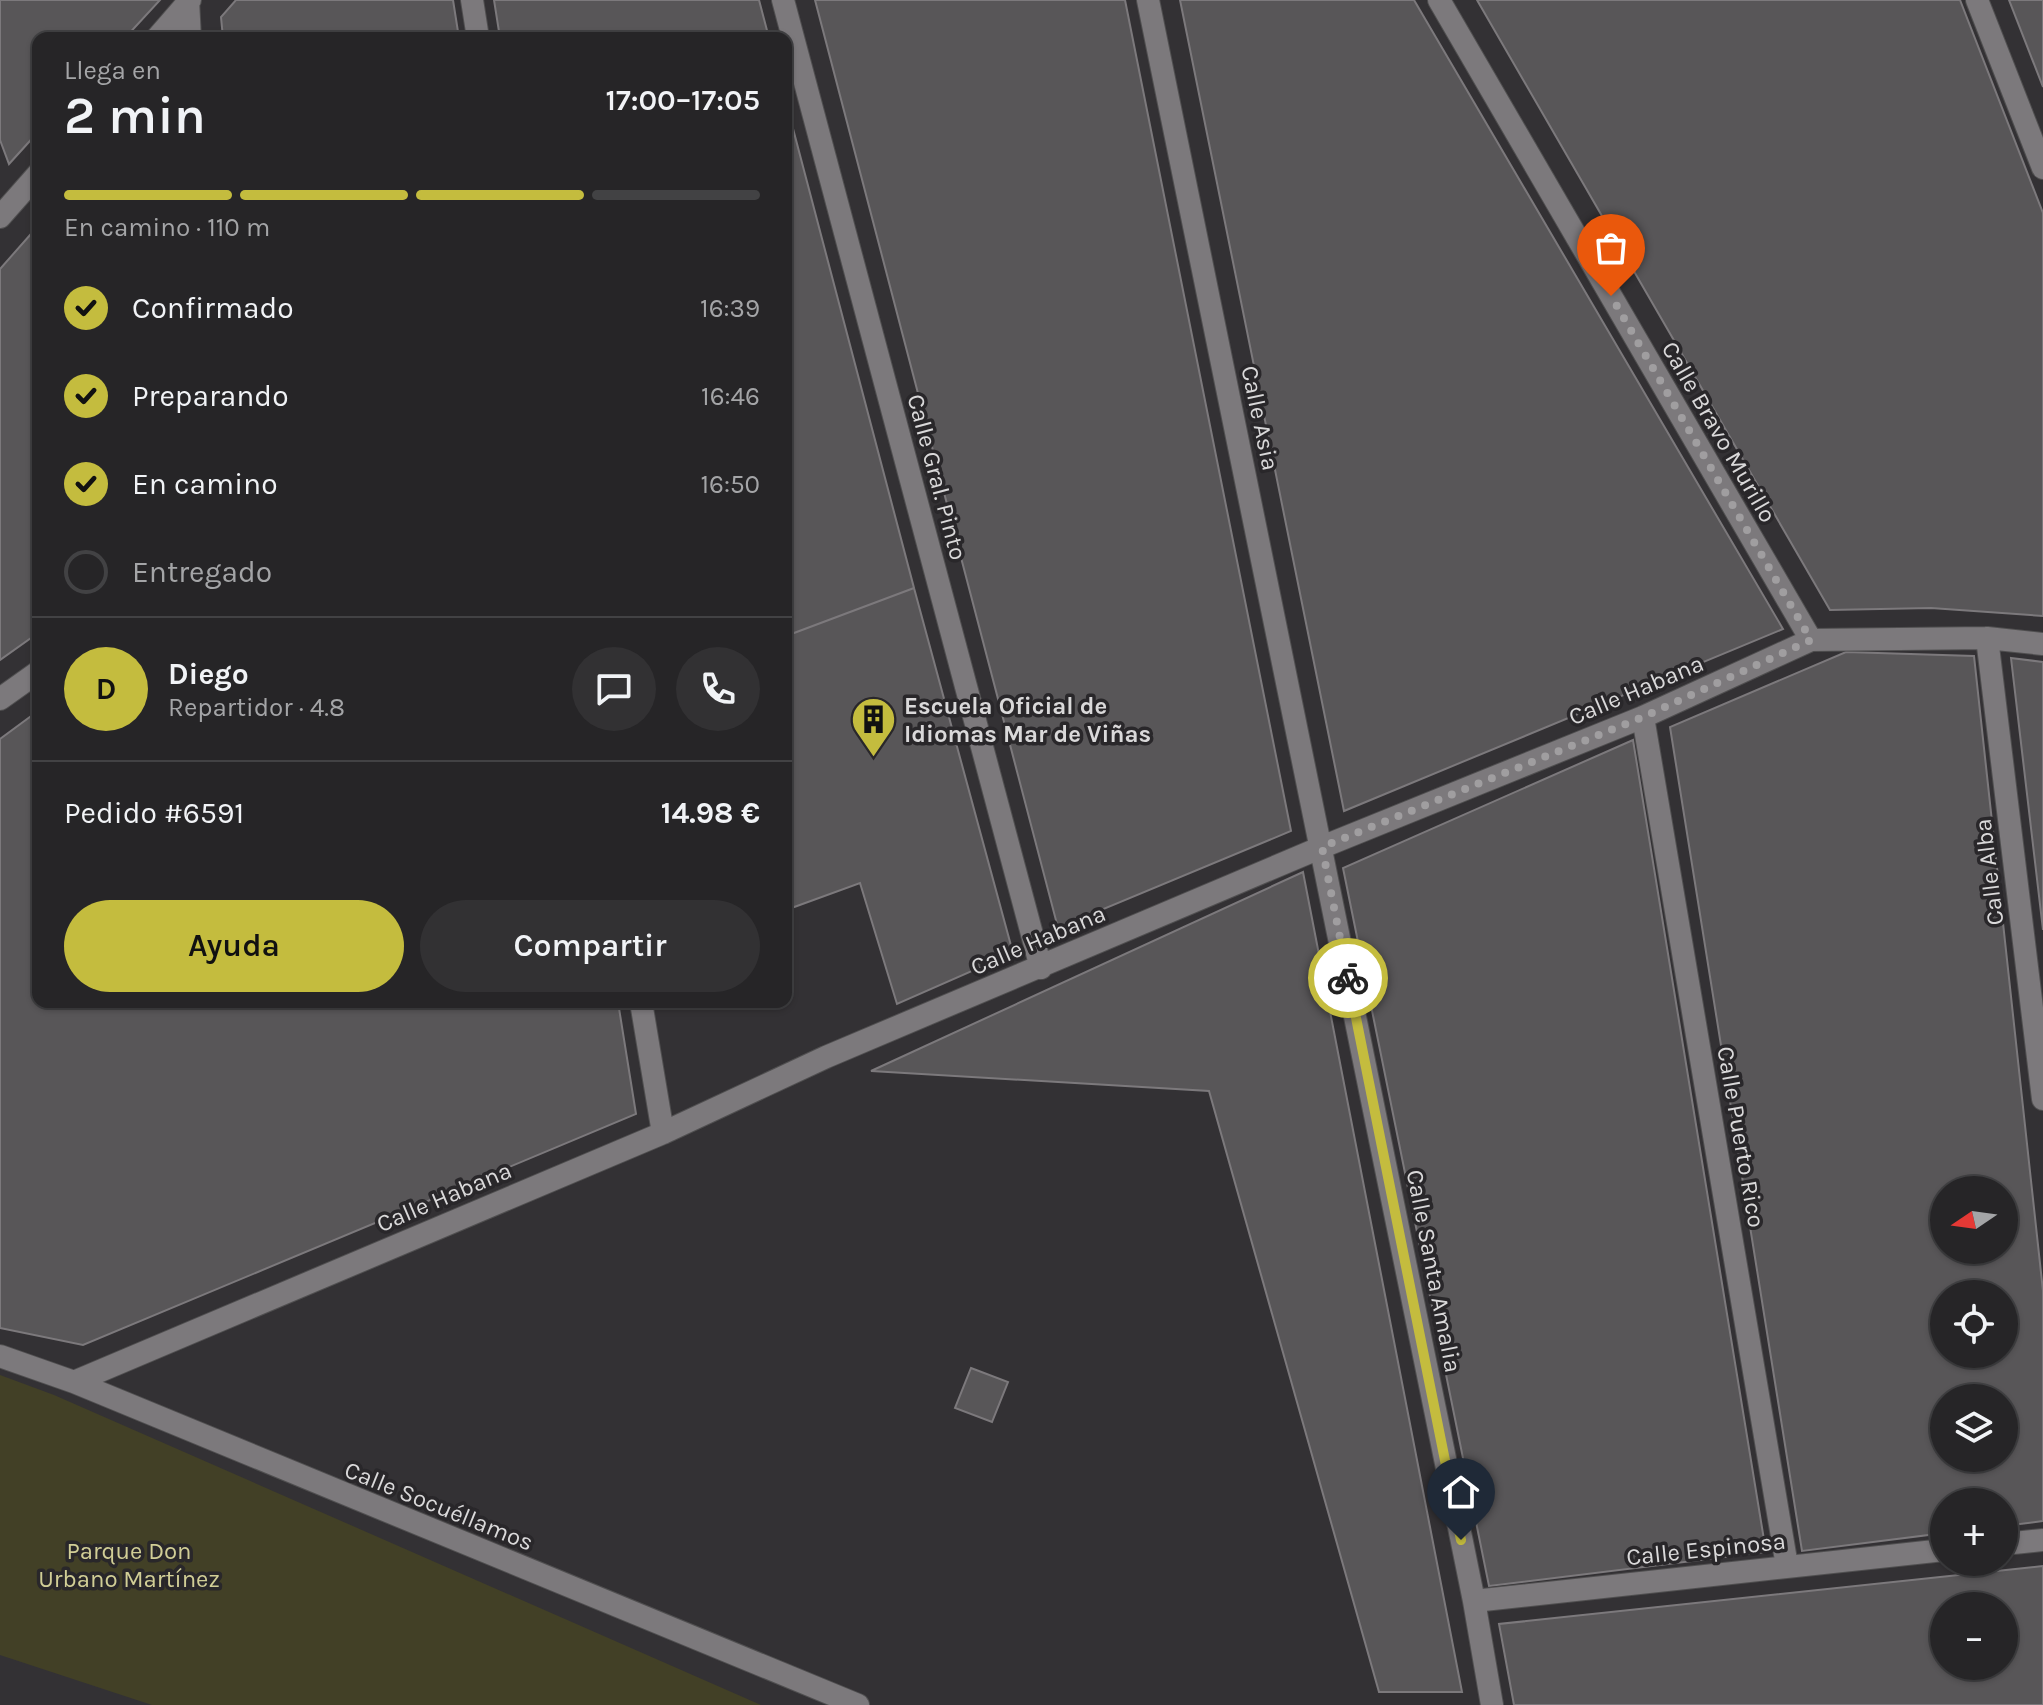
<!DOCTYPE html>
<html lang="es">
<head>
<meta charset="utf-8">
<style>
  :root { --surface:#262527; --page:#323133; --text:#f1f3f6; --muted:#a4a5a7; --line:#424244; --accent:#c4bc3e }
  body { margin:0; font-family:Karla,sans-serif; background:var(--page); color:var(--text); height:100vh; display:flex; flex-direction:column; font-size:30px; white-space:nowrap }
  * { box-sizing:border-box; margin:0 }
  p { font-size:26px; color:var(--muted) }
  .icon { flex:none; width:44px; height:44px; fill:none; stroke:currentColor; stroke-width:2; stroke-linecap:round; stroke-linejoin:round }
  .map { position:relative; flex:1; overflow:hidden }
  .sheet { position:absolute; left:32px; top:32px; width:760px; height:976px; display:flex; flex-direction:column; background:var(--surface); border-radius:16px; box-shadow:0 2px 6px #0004,0 0 0 2px var(--line) }
  .sheet>* { flex:none }
  .needle { width:52px; rotate:257deg }
  .buttons { position:absolute; left:1930px; top:1176px; display:grid; gap:16px }
  .buttons a { display:grid; place-items:center; width:88px; height:88px; border-radius:50%; background:var(--surface); box-shadow:0 2px 6px #0004,0 0 0 2px var(--line); font-size:40px }
  .pin { position:absolute; display:grid; place-items:center; width:68px; height:68px; color:#fff; margin:-82px -34px; border-radius:50% 50% 50% 0; rotate:-45deg; box-shadow:0 0 8px #0007 }
  .pin .icon { rotate:45deg }
  .courier { position:absolute; display:grid; place-items:center; width:80px; height:80px; margin:-40px; border:6px solid #c4bc3e; border-radius:50%; background:#fff; color:#222; box-shadow:0 2px 10px #0007 }
  .summary em { font-style:normal; font-weight:600 }
  .summary div { display:flex; flex-direction:column-reverse }
  .summary { display:flex; align-items:center; justify-content:space-between; height:136px; padding:0 32px }
  h1 { font-size:52px; font-weight:600; line-height:60px }
  .bar { display:grid; grid-template-columns:repeat(4,1fr); gap:12px 8px; align-content:center; height:96px; padding:0 32px }
  .bar i { height:10px; border-radius:6px; background:var(--line) }
  .bar .selected { background:var(--accent) }
  .bar p { grid-column:span 4 }
  .line { display:flex; align-items:center; gap:20px; padding:0 32px; border-top:2px solid var(--line) }
  .line div { flex:1 }
  .round { display:grid; place-items:center; flex:none; width:84px; height:84px; border-radius:42px; background:var(--page) }
  ol { padding:0 32px; list-style:none }
  li { display:flex; align-items:center; gap:24px; height:88px }
  li p { margin-inline-start:auto }
  li .icon { padding:8px; border-radius:50%; background:var(--accent); color:#111; stroke-width:4 }
  li:last-child { color:var(--muted) }
  li i { width:44px; height:44px; border:4px solid var(--line); border-radius:50% }
  .cta { display:flex; gap:16px; margin-top:auto; padding:16px 32px }
  .cta a { flex:1; height:92px; border-radius:48px; background:var(--accent); color:#111; font-size:32px; font-weight:600; line-height:92px; text-align:center }
  .cta a+a { background:var(--page); color:var(--text) }
  .map>svg:first-child { display:block }
  .green { fill:#424026 }
  .building { fill:#585658; stroke:#7c797c; stroke-width:2; fill-rule:evenodd }
  .lines { fill:none; stroke-linecap:round; stroke-linejoin:round }
  .minor-casing { stroke:#504f50; stroke-width:24 }
  .minor { stroke:#7c797c; stroke-width:22 }
  .done { stroke:#a09ea0; stroke-width:8; stroke-dasharray:0 14.4 }
  .route { stroke:#c4bc3e; stroke-width:10 }
  .labels { text-anchor:middle; stroke-width:7; stroke-linejoin:round; paint-order:stroke }
  .street-label { font-size:24px; fill:#dad9da; stroke:#29272a }
  .poi-label { font-size:24px; font-weight:bold; fill:#dad9da; stroke:#29272a; text-anchor:start }
  .park-label { font-size:24px; fill:#d1ce96; stroke:#29272a }
</style>
</head>
<body>
<div class="map">
<svg width="2043" height="1705" viewBox="0 0 2043 1705">
  <rect width="100%" height="100%" fill="#333134"/>
  <path class="green" d="M0,1375l54,20 707,310h-609l-152,-50z"/>
  <path class="building" d="M0,0h160l-35,38h-87v94l-29,32 -9,-24z
    M236,0h217l6,38h-236l-2,-21z
    M494,0h265l10,38h-269z
    M815,0h310l166,831 -233,97z
    M1180,0h234l369,629 -439,182z
    M1477,0h483l83,213v403l-112,-8 -101,2z
    M2009,0h34v87z
    M786,102l128,486 -128,48z
    M38,226v407l-38,27v-391z
    M914,588l99,365 -116,51 -37,-121 -74,27v-274z
    M1846,652l128,4 69,635v230l-39,5v-24h-60v31l-142,18 -132,-824zM1944,1190h60v60h-60zM1944,1294h60v60h-60zM1944,1398h60v60h-60z
    M2011,658l32,4v268z
    M38,711v291h580l18,112 -553,231 -83,-17v-589z
    M1633,740l133,812 -277,34 -146,-718z
    M1303,872l159,820h-83l-170,-601 -338,-20z
    M971,1368l37,14 -16,40 -37,-14z
    M2043,1566v139h-529l-15,-81zM1944,1606h60v60h-60z"/>
  <g class="lines">
    <defs>
      <path id="minor" d="M188,0l2,38
        M472,0l6,38
        M783,0l258,968
        M1148,0l326,1601 18,104
        M1439,0l372,640
        M1977,0l66,168
        M157,38l33,-38
        M0,217l38,-43
        M1987,638l56,461
        M0,699l38,-27
        M1643,717l144,849
        M641,1002l22,131
        M0,1356l74,26 784,323
        M74,1382l589,-249 163,-76 496,-210 321,-130 168,-77 176,-2 56,6
        M2004,1544l39,-4
        M1474,1601l470,-51"/>
    </defs>
    <use href="#minor" class="minor-casing"/>
    <use href="#minor" class="minor"/>
  </g>
  <g class="lines">
    <path class="done" d="M1348,978l-26,-131 321,-130 168,-77 -200,-344"/>
    <path class="route" d="M1348,978l113,562"/>
  </g>
  <defs>
    <symbol id="building-pin" viewBox="-11 -11 22 30"><path d="M0 17L-7.5 6A9.5 9.5 0 1 1 7.5 6Z" fill="#c4bc3e" stroke="#29272a"/><path d="M-4-6H4V6H1V3H-1V6H-4ZM-2.5-4.3h1.7v1.8h-1.7ZM.8-4.3h1.7v1.8H.8ZM-2.5-1h1.7V.8h-1.7ZM.8-1h1.7V.8H.8Z" fill="#111"/></symbol>
  </defs>
  <g fill-rule="evenodd">
    <use href="#building-pin" x="848" y="694" width="51" height="69"/>
  </g>
  <g class="labels">
    <g class="street-label">
      <text transform="translate(1260 418) rotate(78)" y="8">Calle Asia</text>
      <text transform="translate(1719 432) rotate(60)" y="8">Calle Bravo Murillo</text>
      <text transform="translate(937 477) rotate(75)" y="8">Calle Gral. Pinto</text>
      <text transform="translate(1636 690) rotate(-23)" y="8">Calle Habana</text>
      <text transform="translate(1989 872) rotate(-97)" y="8">Calle Alba</text>
      <text transform="translate(1038 940) rotate(-23)" y="8">Calle Habana</text>
      <text transform="translate(1741 1137) rotate(80)" y="8">Calle Puerto Rico</text>
      <text transform="translate(444 1197) rotate(-23)" y="8">Calle Habana</text>
      <text transform="translate(1434 1271) rotate(79)" y="8">Calle Santa Amalia</text>
      <text transform="translate(439 1506) rotate(22)" y="8">Calle Socuéllamos</text>
      <text transform="translate(1706 1549) rotate(-6)" y="8">Calle Espinosa</text>
    </g>
    <g class="poi-label">
      <text x="904" y="714">Escuela Oficial de<tspan x="904" dy="28">Idiomas Mar de Viñas</tspan></text>
    </g>
    <g class="park-label">
      <text x="129" y="1559">Parque Don<tspan x="129" dy="28">Urbano Martínez</tspan></text>
    </g>
  </g>
</svg>
<div class="buttons">
<a><svg class="needle" viewBox="-14 -14 28 28"><path d="M0-13l5 13h-10z" fill="#e53935"/><path d="M0 13l5-13h-10z" fill="#a4a5a7"/></svg></a>
<a><svg class="icon" aria-label="locate" viewBox="0 0 24 24"><circle cx="12" cy="12" r="6"/><path d="M12 2v4M12 18v4M2 12h4M18 12h4"/></svg></a>
<a><svg class="icon" aria-label="layers" viewBox="0 0 24 24"><path d="M12 4l9 5-9 5-9-5zM3 14l9 5 9-5"/></svg></a>
<a>+</a>
<a>−</a>
</div>
<div class="pin" style="left:1611px;top:296px;background:#ea580c"><svg class="icon" aria-label="bag" viewBox="0 0 24 24"><path d="M5 8h14l-1 12H6zM9 8a3 3 0 0 1 6 0"/></svg></div>
<div class="pin" style="left:1461px;top:1540px;background:#1f2937"><svg class="icon" aria-label="home" viewBox="0 0 24 24"><path d="M3 11l9-7 9 7M6 9v11h12V9"/></svg></div>
<div class="courier" style="left:1348px;top:978px"><svg class="icon" aria-label="bike" viewBox="0 0 24 24"><circle cx="6" cy="16" r="4"/><circle cx="18" cy="16" r="4"/><path d="M6 16l4-8h5l3 8M10 8l3 8H6M13 5h3"/></svg></div>
<section class="sheet">
<div class="summary"><div><h1>2 min</h1><p>Llega en</p></div><em>17:00–17:05</em></div>
<div class="bar"><i class="selected"></i><i class="selected"></i><i class="selected"></i><i></i><p>En camino · 110 m</p></div>
<ol>
<li><svg class="icon" aria-label="check" viewBox="0 0 24 24"><path d="M5 12l5 5 9-10"/></svg>Confirmado<p>16:39</p></li>
<li><svg class="icon" aria-label="check" viewBox="0 0 24 24"><path d="M5 12l5 5 9-10"/></svg>Preparando<p>16:46</p></li>
<li><svg class="icon" aria-label="check" viewBox="0 0 24 24"><path d="M5 12l5 5 9-10"/></svg>En camino<p>16:50</p></li>
<li><i></i>Entregado</li>
</ol>
<div class="line" style="height:144px"><b class="round" style="background:var(--accent);color:#111">D</b><div><b>Diego</b><p>Repartidor · 4.8</p></div><a class="round"><svg class="icon" aria-label="chat" viewBox="0 0 24 24"><path d="M4 5h16v11H9l-5 4z"/></svg></a><a class="round"><svg class="icon" aria-label="phone" viewBox="0 0 24 24"><path d="M5 4h4l2 5-3 2q2 4 5 5l2-3 5 2v4C11 20 4 13 5 4z"/></svg></a></div>
<div class="line" style="height:104px"><div>Pedido #6591</div><b>14.98 €</b></div>
<div class="cta"><a>Ayuda</a><a>Compartir</a></div>
</section>
</div>
</body>
</html>
